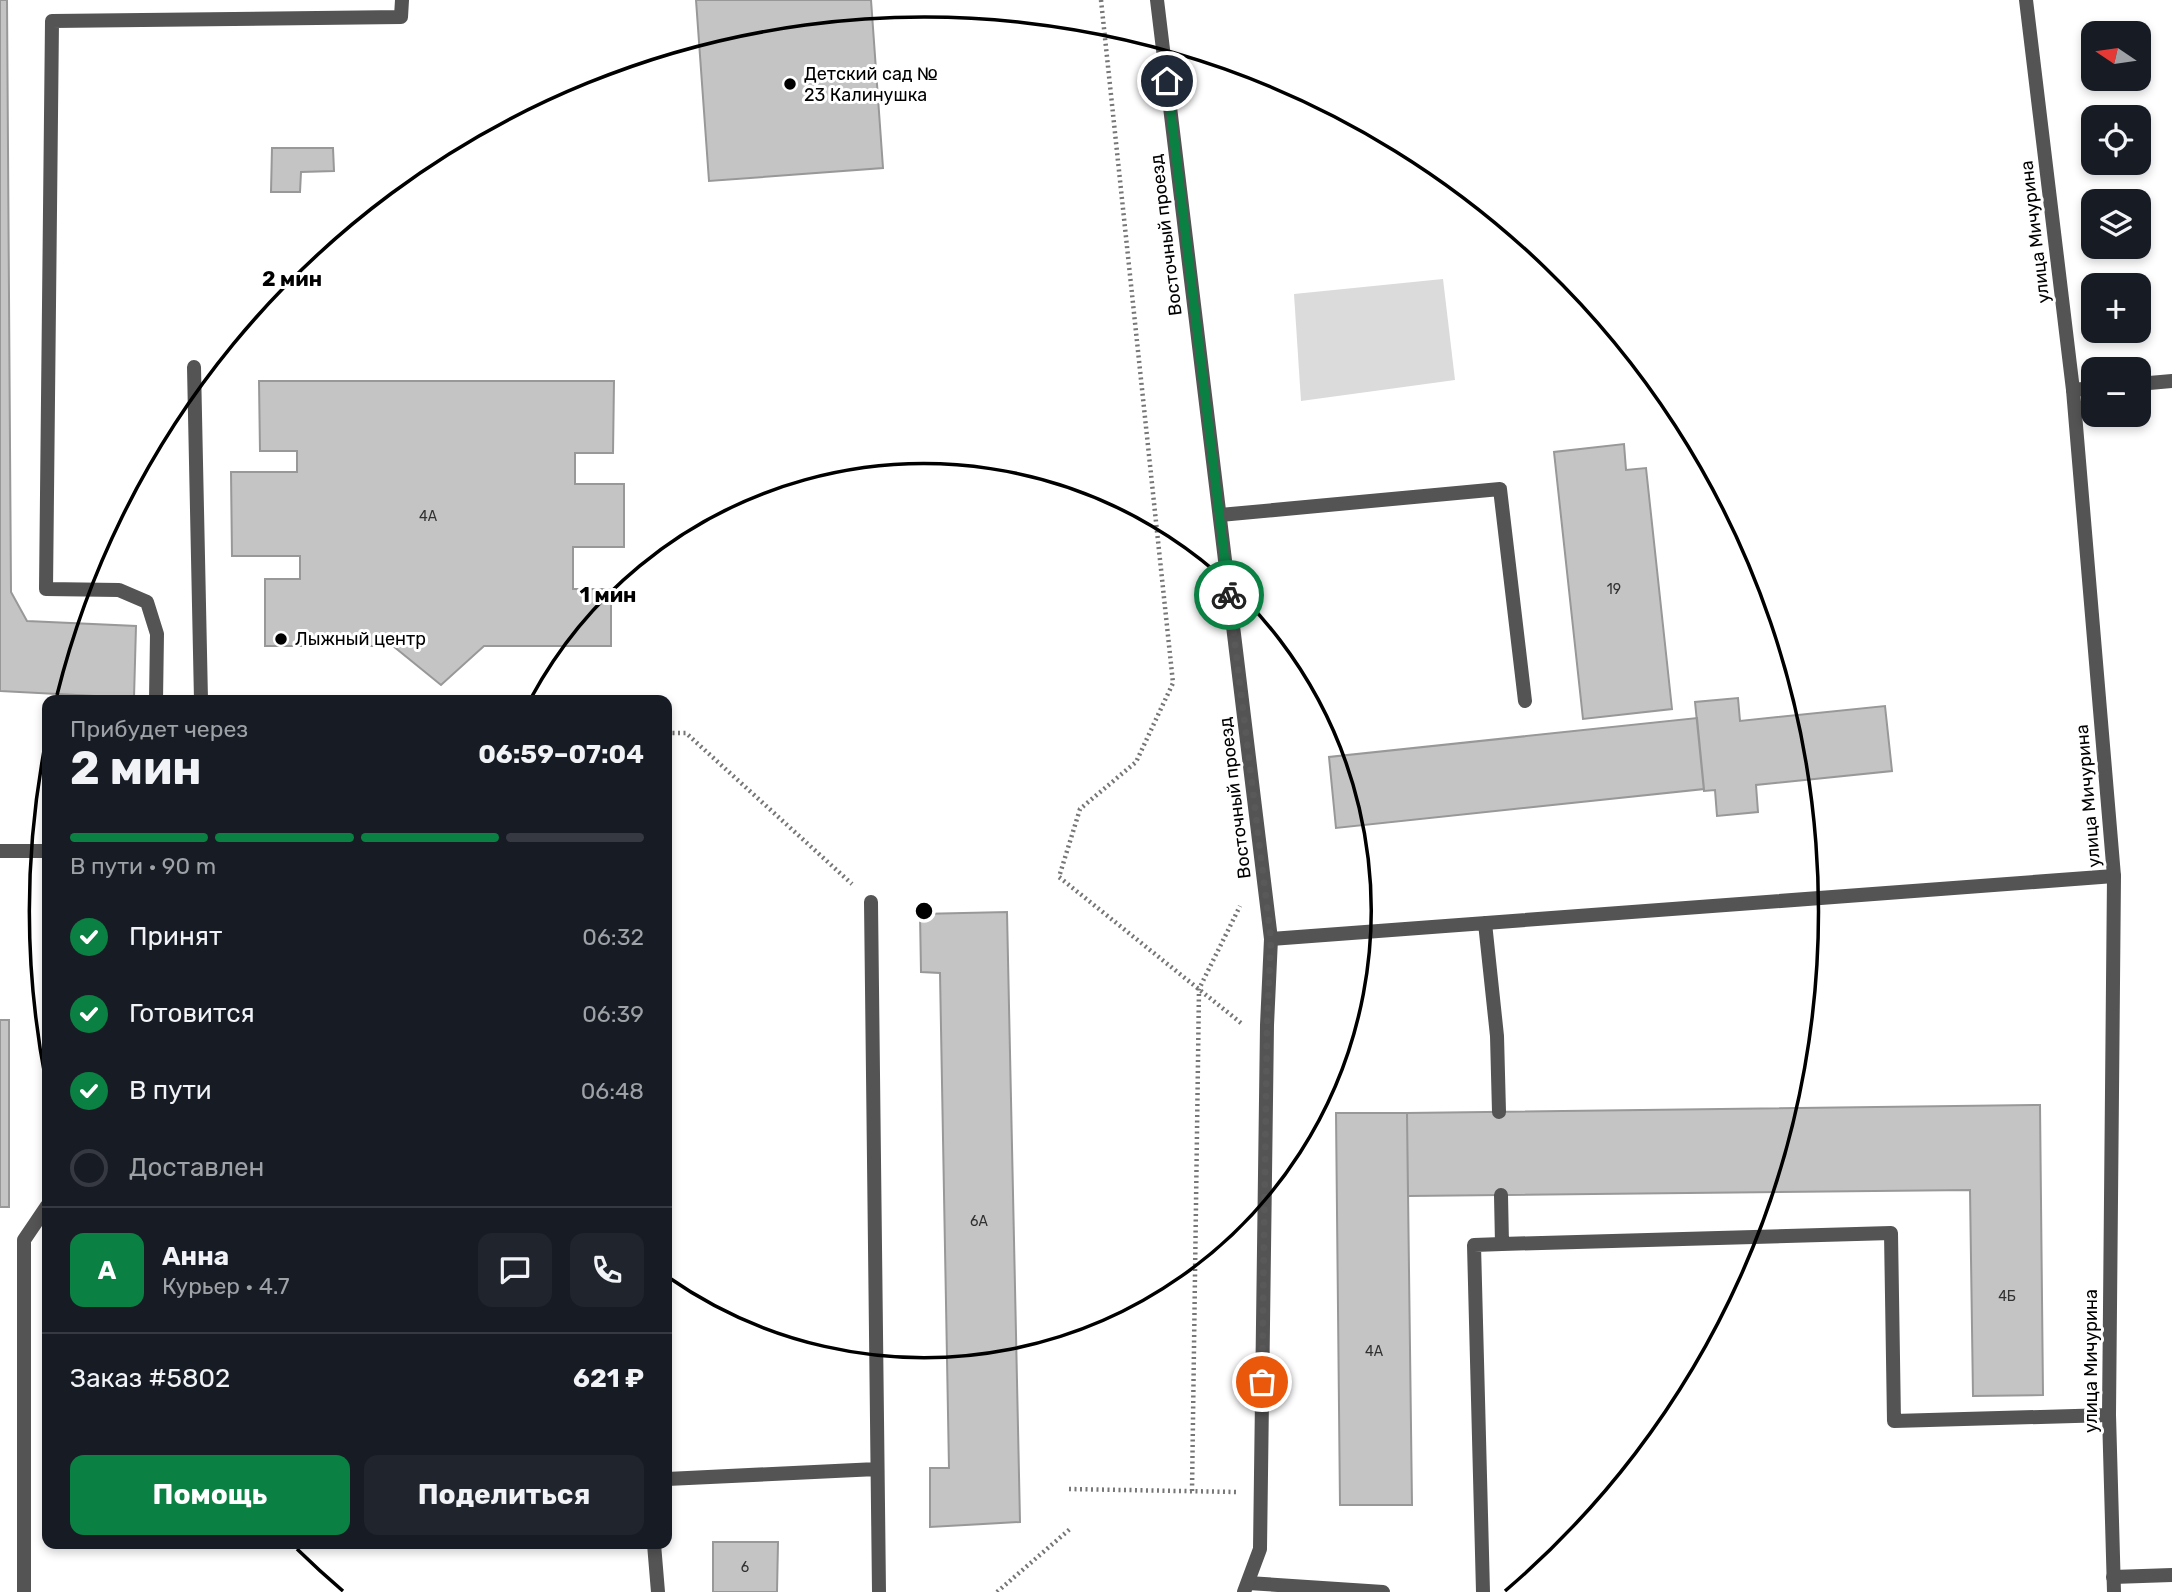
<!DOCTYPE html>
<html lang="ru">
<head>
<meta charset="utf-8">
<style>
  :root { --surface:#171b24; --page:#20242c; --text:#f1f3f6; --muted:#9ea1a6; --line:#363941; --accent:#0b8043 }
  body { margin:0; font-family:Rubik,sans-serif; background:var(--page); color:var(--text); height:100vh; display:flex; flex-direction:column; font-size:26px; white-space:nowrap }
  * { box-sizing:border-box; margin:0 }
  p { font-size:23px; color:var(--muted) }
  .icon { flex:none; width:38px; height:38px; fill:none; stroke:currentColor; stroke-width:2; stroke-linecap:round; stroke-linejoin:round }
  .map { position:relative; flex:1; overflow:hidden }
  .details { position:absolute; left:42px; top:695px; width:630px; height:854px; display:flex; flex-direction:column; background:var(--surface); border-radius:14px; box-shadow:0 4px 10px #0003 }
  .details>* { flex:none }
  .needle { width:46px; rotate:283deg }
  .controls { position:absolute; left:2081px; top:21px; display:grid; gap:14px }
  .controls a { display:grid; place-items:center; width:70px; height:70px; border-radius:14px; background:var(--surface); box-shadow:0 4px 10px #0003; font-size:35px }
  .pin { position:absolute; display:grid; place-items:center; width:60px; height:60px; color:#fff; margin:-30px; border:4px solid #fff; border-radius:50%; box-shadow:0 2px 7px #0007 }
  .courier { position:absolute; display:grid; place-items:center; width:70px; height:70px; margin:-35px; border:5px solid #0b8043; border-radius:50%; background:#fff; color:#222; box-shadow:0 2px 9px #0007 }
  .overview em { font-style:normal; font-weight:700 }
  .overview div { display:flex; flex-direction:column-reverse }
  .overview { display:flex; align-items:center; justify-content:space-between; height:119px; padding:0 28px }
  h1 { font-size:46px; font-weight:700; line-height:52px }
  .bar { display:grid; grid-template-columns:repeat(4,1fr); gap:10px 7px; align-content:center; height:84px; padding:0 28px }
  .bar i { height:9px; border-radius:5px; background:var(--line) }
  .bar .on { background:var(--accent) }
  .bar p { grid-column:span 4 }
  .line { display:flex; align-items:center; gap:18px; padding:0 28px; border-top:2px solid var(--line) }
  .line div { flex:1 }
  .round { display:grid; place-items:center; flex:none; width:74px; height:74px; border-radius:14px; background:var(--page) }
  ol { padding:0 28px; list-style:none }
  li { display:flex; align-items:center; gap:21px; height:77px }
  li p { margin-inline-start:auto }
  li .icon { padding:7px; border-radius:50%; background:var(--accent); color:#fff; stroke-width:4 }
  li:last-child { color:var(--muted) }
  li i { width:38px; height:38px; border:4px solid var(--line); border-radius:50% }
  .primary-button { display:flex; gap:14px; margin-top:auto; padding:14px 28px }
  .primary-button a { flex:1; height:80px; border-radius:14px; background:var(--accent); color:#fff; font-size:28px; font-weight:700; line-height:80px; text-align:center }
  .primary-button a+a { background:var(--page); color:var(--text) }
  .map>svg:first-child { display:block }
  .green { fill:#dbdbdb }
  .building { fill:#c4c4c4; stroke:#989898; stroke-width:2 }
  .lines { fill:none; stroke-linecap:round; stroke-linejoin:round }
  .path { stroke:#767676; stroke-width:4.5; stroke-dasharray:2 3.5; stroke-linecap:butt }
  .lane { stroke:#545454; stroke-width:14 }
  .street { stroke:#545454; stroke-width:14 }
  .done { stroke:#595959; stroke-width:7; stroke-dasharray:0 12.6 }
  .route { stroke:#0b8043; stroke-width:9 }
  .ring { fill:none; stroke:#000; stroke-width:3.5 }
  .poi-dot { fill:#000; stroke:#fff; stroke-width:2.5 }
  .labels { text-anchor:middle; stroke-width:6; stroke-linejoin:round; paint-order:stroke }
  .number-label { font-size:14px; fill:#313131 }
  .poi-label { font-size:18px; fill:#000; stroke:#fff; text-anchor:start }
  .street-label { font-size:18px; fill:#000; stroke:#fff }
  .centre { fill:#000; stroke:#fff; stroke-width:3.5 }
  .ring-label { font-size:21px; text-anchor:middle; font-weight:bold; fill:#000; stroke:#fff; stroke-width:6; stroke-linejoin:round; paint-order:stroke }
</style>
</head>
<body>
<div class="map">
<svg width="2172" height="1592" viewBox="0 0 2172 1592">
  <rect width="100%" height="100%" fill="#fff"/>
  <path class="green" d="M1443,279l12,101 -154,21 -7,-107z"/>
  <path class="building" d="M0,0h7l4,592 16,29 109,5 -2,72 -134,-7z
    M696,0h175l12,168 -174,13z
    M272,148h61l1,23 -33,1 -1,20h-29z
    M259,381h355l-1,72h-38v31h49v63h-51v42h38v57h-127l-43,39 -48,-39h-128v-67h35v-23h-68l-1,-84h66v-21h-37z
    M1624,444l2,26 20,-2 26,241 -89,10 -29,-267z
    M1738,698l2,23 145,-15 7,65 -136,14 2,27 -41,4 -2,-26 -11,1 -9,-89z
    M1697,718l7,71 -368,39 -7,-71z
    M1007,912l13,610 -90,5v-59h19l-9,-495 -19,-1 -1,-58z
    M0,1020h9v187h-9z
    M2040,1105l3,290 -70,1 -3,-206 -562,6 -1,-83z
    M1336,1113h71l5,392h-72z
    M713,1542h65l-1,50h-64z"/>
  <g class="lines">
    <path class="path" d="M1101,0l72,683 -37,79 -56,47 -21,68 182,146
      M667,733h19l166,151
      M1069,1489l167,3
      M1192,1491l7,-502 41,-83
      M997,1592l73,-63"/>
    <path class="lane" d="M194,367l7,333
      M2138,384l34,-3
      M2073,390l20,-2
      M1220,515l280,-26 25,212
      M156,700l1,-66 -10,-32 -28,-12 -73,-1 6,-568 349,-4 1,-17
      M0,851h47
      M871,902l8,690
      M1485,923l12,113 2,76
      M1271,939l843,-63
      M1501,1195l1,49 389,-11 3,188 215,-6
      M667,1479l210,-10
      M654,1544l4,48
      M2113,1577l59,-2
      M1248,1583l135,9
      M24,1592v-352l23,-34
      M1483,1592l-9,-347 28,-1"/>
    <path class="street" d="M1157,0l114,939 -4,86 -7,524 -16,43
      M2026,0l47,390 41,486 -5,539 5,177"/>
  </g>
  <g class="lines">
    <path class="done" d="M1229,595l42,344 -4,86 -5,357"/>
    <path class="route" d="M1167,81l62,514"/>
  </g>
  <g class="ring">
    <path d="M531 698A447 447 0 1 1 668 1277"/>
    <path d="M343 1591A894 894 0 0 1 297 1549M46 1082A894 894 0 0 1 46 740M57 695A894 894 0 1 1 1505 1591"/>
  </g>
  <g class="poi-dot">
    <circle cx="790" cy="84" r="7"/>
    <circle cx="281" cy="639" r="7"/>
  </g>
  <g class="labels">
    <g class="number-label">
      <text x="428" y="521">4А</text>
      <text x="1614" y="594">19</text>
      <text x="979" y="1226">6А</text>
      <text x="2007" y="1301">4Б</text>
      <text x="1374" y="1356">4А</text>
      <text x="745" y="1572">6</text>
    </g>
    <g class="poi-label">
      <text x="804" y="80">Детский сад №<tspan x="804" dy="21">23 Калинушка</tspan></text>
      <text x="295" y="645">Лыжный центр</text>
    </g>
    <g class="street-label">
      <text transform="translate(2035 232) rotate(-97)" y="6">улица Мичурина</text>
      <text transform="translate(1166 235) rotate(-97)" y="6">Восточный проезд</text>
      <text transform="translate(2088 796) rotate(-95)" y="6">улица Мичурина</text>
      <text transform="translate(1235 798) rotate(-97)" y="6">Восточный проезд</text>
      <text transform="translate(2091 1361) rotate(-90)" y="6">улица Мичурина</text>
    </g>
  </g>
  <circle cx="924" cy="911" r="10" class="centre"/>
  <g class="ring-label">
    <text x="292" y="286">2 мин</text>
    <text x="608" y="602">1 мин</text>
  </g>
</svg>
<div class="controls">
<a><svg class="needle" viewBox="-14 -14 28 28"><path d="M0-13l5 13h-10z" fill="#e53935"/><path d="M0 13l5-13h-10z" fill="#9ea1a6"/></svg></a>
<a><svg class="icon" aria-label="locate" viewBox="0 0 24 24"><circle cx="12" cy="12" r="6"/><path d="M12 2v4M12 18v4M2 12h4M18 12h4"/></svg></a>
<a><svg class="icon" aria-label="layers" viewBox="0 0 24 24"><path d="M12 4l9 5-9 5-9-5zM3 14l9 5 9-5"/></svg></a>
<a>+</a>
<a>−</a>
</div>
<div class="pin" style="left:1262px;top:1382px;background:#ea580c"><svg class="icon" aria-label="bag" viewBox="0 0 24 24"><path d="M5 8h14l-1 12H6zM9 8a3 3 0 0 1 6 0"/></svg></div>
<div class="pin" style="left:1167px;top:81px;background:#1f2937"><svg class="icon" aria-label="home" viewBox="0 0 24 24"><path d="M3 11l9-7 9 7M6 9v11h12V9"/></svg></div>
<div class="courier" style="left:1229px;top:595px"><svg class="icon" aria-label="bike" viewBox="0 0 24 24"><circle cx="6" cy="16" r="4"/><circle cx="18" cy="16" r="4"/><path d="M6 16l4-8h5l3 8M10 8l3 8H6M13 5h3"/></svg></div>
<section class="details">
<div class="overview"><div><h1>2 мин</h1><p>Прибудет через</p></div><em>06:59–07:04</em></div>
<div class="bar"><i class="on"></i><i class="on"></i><i class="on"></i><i></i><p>В пути · 90 m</p></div>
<ol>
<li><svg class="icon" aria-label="check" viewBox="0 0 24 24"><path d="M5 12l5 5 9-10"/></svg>Принят<p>06:32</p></li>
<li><svg class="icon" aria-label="check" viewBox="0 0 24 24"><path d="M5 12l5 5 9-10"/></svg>Готовится<p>06:39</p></li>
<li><svg class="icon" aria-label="check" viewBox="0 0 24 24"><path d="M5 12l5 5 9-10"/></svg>В пути<p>06:48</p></li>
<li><i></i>Доставлен</li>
</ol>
<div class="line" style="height:126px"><b class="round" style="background:var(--accent);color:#fff">А</b><div><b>Анна</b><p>Курьер · 4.7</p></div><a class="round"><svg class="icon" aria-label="chat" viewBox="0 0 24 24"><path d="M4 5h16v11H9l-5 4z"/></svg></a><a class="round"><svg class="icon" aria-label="phone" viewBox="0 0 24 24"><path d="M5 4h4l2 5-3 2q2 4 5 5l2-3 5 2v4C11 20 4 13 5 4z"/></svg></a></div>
<div class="line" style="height:91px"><div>Заказ #5802</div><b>621 ₽</b></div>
<div class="primary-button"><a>Помощь</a><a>Поделиться</a></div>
</section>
</div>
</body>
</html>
